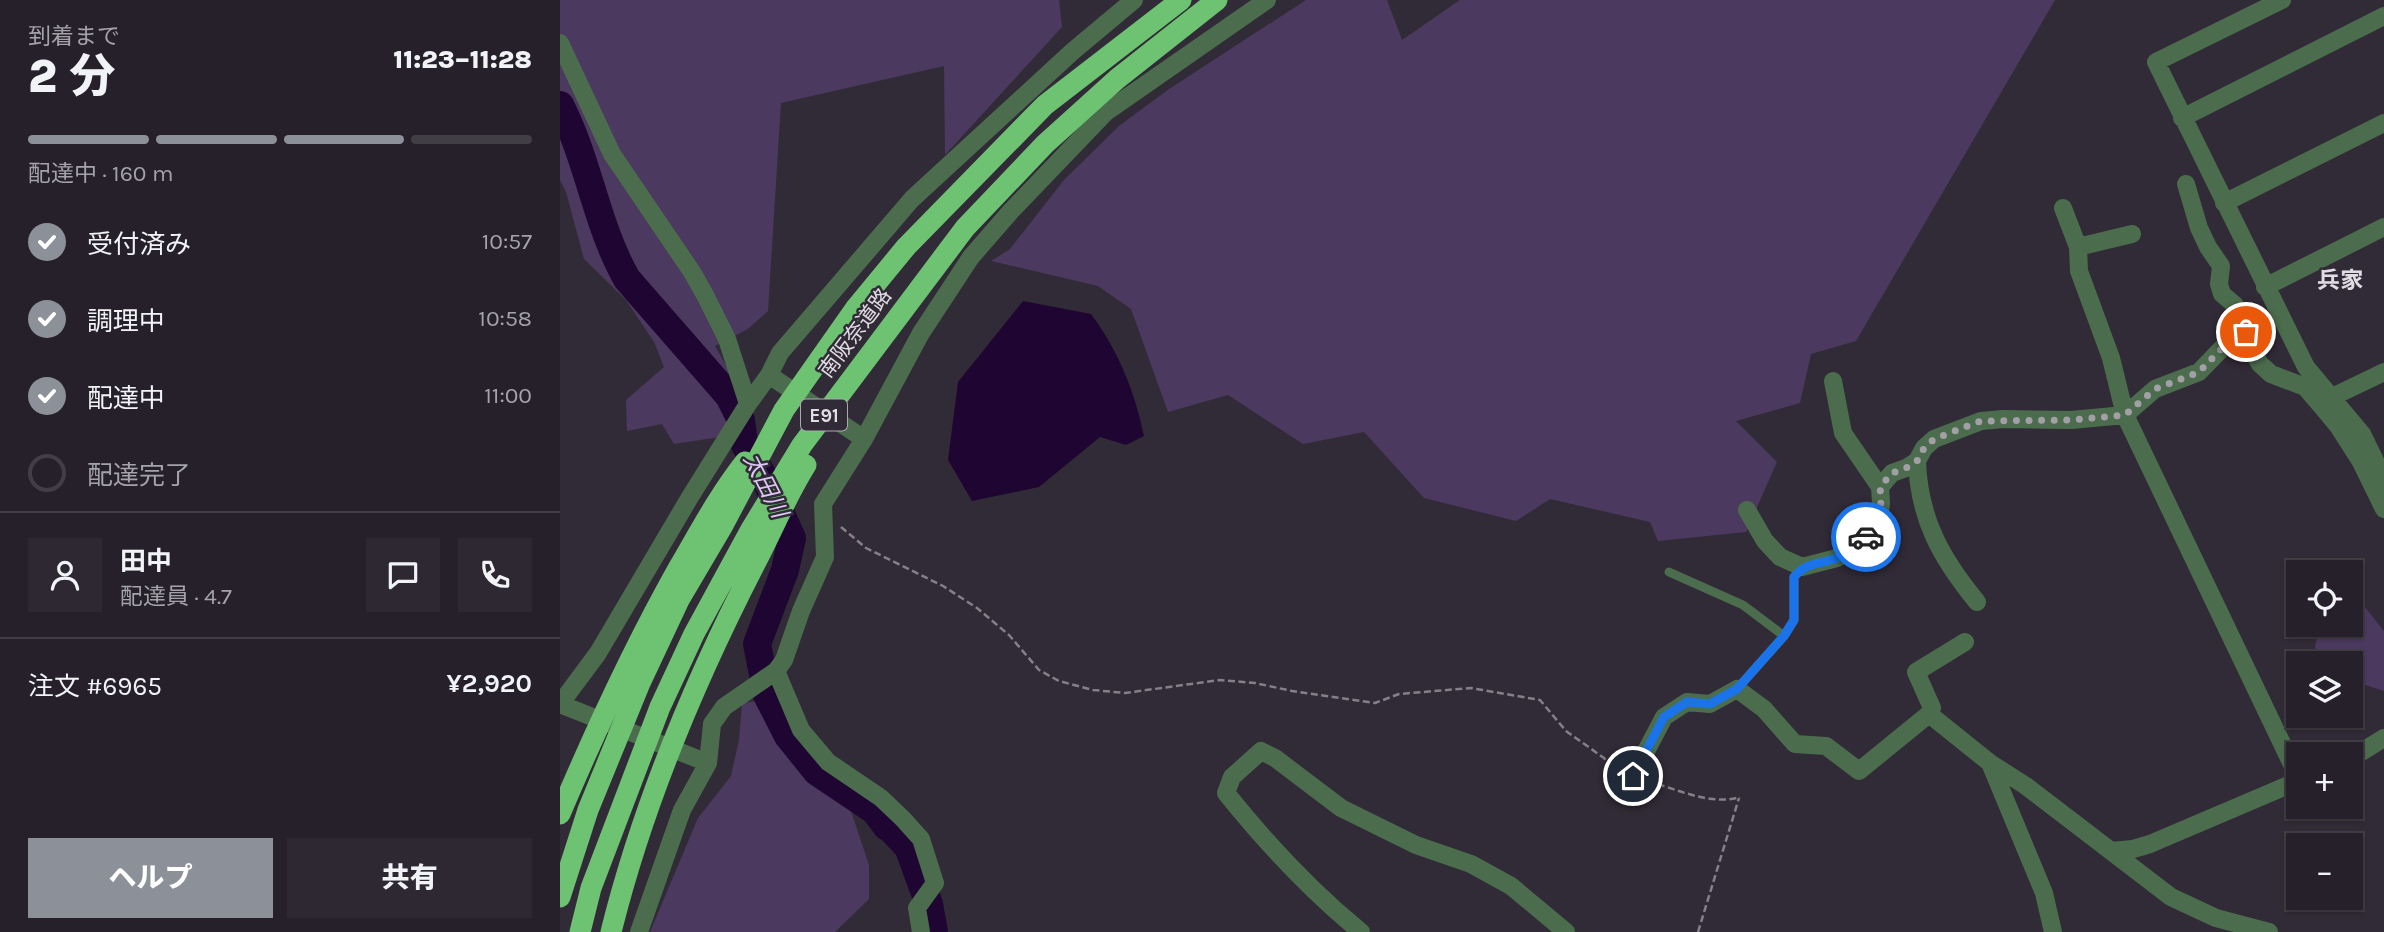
<!DOCTYPE html>
<html lang="ja">
<head>
<meta charset="utf-8">
<style>
  :root { --surface:#252029; --page:#2d2831; --text:#f1f3f6; --muted:#a3a3a8; --line:#423e46; --accent:#8c9099 }
  body { margin:0; font-family:Karla,"Noto Sans JP",sans-serif; background:var(--page); color:var(--text); height:100vh; display:flex; flex-direction:column; font-size:26px; white-space:nowrap }
  * { box-sizing:border-box; margin:0 }
  p { font-size:23px; color:var(--muted) }
  .icon { flex:none; width:38px; height:38px; fill:none; stroke:currentColor; stroke-width:2; stroke-linecap:round; stroke-linejoin:round }
  .map { position:relative; flex:1; overflow:hidden }
  .panel { display:flex; flex-direction:column; background:var(--surface); width:560px }
  .panel>* { flex:none }
  .tools { position:absolute; left:1726px; top:560px; display:grid; gap:14px }
  .tools a { display:grid; place-items:center; width:77px; height:77px; border-radius:0px; background:var(--surface); box-shadow:0 2px 5px #0004,0 0 0 2px var(--line); font-size:35px }
  .pin { position:absolute; display:grid; place-items:center; width:60px; height:60px; color:#fff; margin:-30px; border:4px solid #fff; border-radius:50%; box-shadow:0 2px 7px #0007 }
  .courier { position:absolute; display:grid; place-items:center; width:70px; height:70px; margin:-35px; border:5px solid #1a73e8; border-radius:50%; background:#fff; color:#222; box-shadow:0 2px 9px #0007 }
  .headline em { font-style:normal; font-weight:800 }
  .headline div { display:flex; flex-direction:column-reverse }
  .headline { display:flex; align-items:center; justify-content:space-between; height:119px; padding:0 28px }
  h1 { font-size:46px; font-weight:800; line-height:52px }
  .bar { display:grid; grid-template-columns:repeat(4,1fr); gap:10px 7px; align-content:center; height:84px; padding:0 28px }
  .bar i { height:9px; border-radius:5px; background:var(--line) }
  .bar .current { background:var(--accent) }
  .bar p { grid-column:span 4 }
  .line { display:flex; align-items:center; gap:18px; padding:0 28px; border-top:2px solid var(--line) }
  .line div { flex:1 }
  .round { display:grid; place-items:center; flex:none; width:74px; height:74px; border-radius:0px; background:var(--page) }
  ol { padding:0 28px; list-style:none }
  li { display:flex; align-items:center; gap:21px; height:77px }
  li p { margin-inline-start:auto }
  li .icon { padding:7px; border-radius:50%; background:var(--accent); color:#fff; stroke-width:4 }
  li:last-child { color:var(--muted) }
  li i { width:38px; height:38px; border:4px solid var(--line); border-radius:50% }
  .primary-button { display:flex; gap:14px; margin-top:auto; padding:14px 28px }
  .primary-button a { flex:1; height:80px; border-radius:0px; background:var(--accent); color:#fff; font-size:28px; font-weight:800; line-height:80px; text-align:center }
  .primary-button a+a { background:var(--page); color:var(--text) }
  main { display:flex; flex:1; min-height:0 }
  .map>svg:first-child { display:block }
  .green { fill:#4c395f }
  .water { fill:#1f0632 }
  .lines { fill:none; stroke-linecap:round; stroke-linejoin:round }
  .river { stroke:#1f0632; stroke-width:28 }
  .path { stroke:#847f89; stroke-width:2.5; stroke-dasharray:7 3.5; stroke-linecap:butt }
  .lane { stroke:#4c6d4d; stroke-width:9 }
  .street { stroke:#4c6d4d; stroke-width:18 }
  .highway { stroke:#6dc372; stroke-width:21 }
  .done { stroke:#a39fa7; stroke-width:7; stroke-dasharray:0 12.6 }
  .route { stroke:#1a73e8; stroke-width:9 }
  .labels { text-anchor:middle; stroke-width:5; stroke-linejoin:round; paint-order:stroke }
  .shield { fill:#312b37; stroke:#aca8b0; stroke-width:2 }
  .shield-label { font-size:19px; font-weight:bold; fill:#e0dde4 }
  .street-label { font-size:21px; fill:#e0dde4; stroke:#312b37 }
  .neighbourhood-label { font-size:23px; font-weight:bold; fill:#e0dde4; stroke:#312b37 }
  .water-label { font-size:23px; font-style:italic; fill:#dec8f6; stroke:#312b37 }
</style>
</head>
<body>
<main>
<section class="panel">
<div class="headline"><div><h1>2 分</h1><p>到着まで</p></div><em>11:23–11:28</em></div>
<div class="bar"><i class="current"></i><i class="current"></i><i class="current"></i><i></i><p>配達中 · 160 m</p></div>
<ol>
<li><svg class="icon" aria-label="check" viewBox="0 0 24 24"><path d="M5 12l5 5 9-10"/></svg>受付済み<p>10:57</p></li>
<li><svg class="icon" aria-label="check" viewBox="0 0 24 24"><path d="M5 12l5 5 9-10"/></svg>調理中<p>10:58</p></li>
<li><svg class="icon" aria-label="check" viewBox="0 0 24 24"><path d="M5 12l5 5 9-10"/></svg>配達中<p>11:00</p></li>
<li><i></i>配達完了</li>
</ol>
<div class="line" style="height:126px"><a class="round"><svg class="icon" aria-label="person" viewBox="0 0 24 24"><circle cx="12" cy="8" r="4"/><path d="M4 21q1-7 8-7t8 7"/></svg></a><div><b>田中</b><p>配達員 · 4.7</p></div><a class="round"><svg class="icon" aria-label="chat" viewBox="0 0 24 24"><path d="M4 5h16v11H9l-5 4z"/></svg></a><a class="round"><svg class="icon" aria-label="phone" viewBox="0 0 24 24"><path d="M5 4h4l2 5-3 2q2 4 5 5l2-3 5 2v4C11 20 4 13 5 4z"/></svg></a></div>
<div class="line" style="height:91px"><div>注文 #6965</div><b>¥2,920</b></div>
<div class="primary-button"><a>ヘルプ</a><a>共有</a></div>
</section>
<div class="map">
<svg width="1824" height="932" viewBox="0 0 1824 932">
  <rect width="100%" height="100%" fill="#312b37"/>
  <path class="green" d="M0,0h499l3,27 -117,128 -1,-89 -163,37 -13,208 -20,18 -33,17 28,49 -23,42 -46,7 -12,-20 -35,7 -1,-31 38,-33 -10,-25 -28,-42 -42,-41 -18,-67 -6,-12z
    M746,0h81l15,40 58,-40h595l-199,341 -45,13 -11,49 -64,18 41,41 -31,70 -88,9 -8,-19 -100,-23 -34,22 -92,-23 -60,-66 -61,12 -75,-49 -60,17 -37,-103 -33,-23 -107,-25 19,-12 54,-69 55,-54 50,-37z
    M1805,607l19,24v60l-34,-11v-17h-29c-10,-16 -6,-25 6,-38h23v-12z
    M197,701l16,31 77,76 19,57v34l-34,33h-185l48,-114 33,-42 8,-36 3,-37z"/>
  <path class="water" d="M463,301l68,13c27,36 44,78 53,122l-18,9 -26,-8 -61,50 -67,14 -24,-41 10,-78z"/>
  <g class="lines">
    <path class="river" d="M0,105c29,56 36,120 67,174l102,117 12,24 3,23 23,40 25,55 -7,32 -28,74 10,51 21,41 29,36 58,39 12,16 3,1 18,19 21,57 5,28"/>
    <path class="path" d="M281,527l25,21 77,38 34,22 32,27 30,35 20,11 34,9 32,3 95,-13 35,3 37,8 83,12 24,-9 72,-6 69,12 26,31 38,27 14,14
      M1088,781c28,8 63,25 92,16
      M1138,932l41,-134"/>
    <path class="lane" d="M1109,572l74,33 41,31
      M1177,689l47,-53 10,-16v-43l8,-10"/>
    <path class="street" d="M1722,0l-126,62 150,305 56,67 22,45
      M0,43l52,111 80,118 13,23 22,44 21,65
      M1622,118l202,-102
      M1626,184l13,44 9,19 13,19 -2,18 3,10 13,11 17,46 8,13 11,10 34,13 18,21 15,18 23,36 23,47
      M1664,203l160,-80
      M1503,208l15,39 1,24 32,87 14,57 173,362
      M1518,247l54,-13
      M1705,287l119,-60
      M209,375l95,64
      M1770,398l54,-26
      M1357,461c2,58 24,97 60,141
      M1320,487l12,-14 14,-5 11,-7 7,-13 10,-9 47,-18 22,-2 68,1 54,-5 30,-26 44,-17 31,-32 16,-8
      M1187,510l18,31 15,16 22,10 35,-9 18,-9 24,-28 2,-18 -1,-16 -37,-54 -10,-52
      M216,671l25,59 27,32 53,36 22,21 18,20 14,44 -18,25 4,24
      M1369,714l3,-6 -16,-36 49,-30
      M1790,759l34,-21
      M148,763l-148,-59 38,-51 92,-156 58,-93 21,-29 11,-22 132,-154 161,-148 61,-51
      M1430,763l54,130 9,39
      M1073,776l31,-59 23,-15 23,2 27,-15 27,20 31,35 31,2 33,25 70,-57 61,49 36,23 145,111 45,21 53,14
      M1551,851l22,-2 17,-5 148,-63
      M79,932l43,-122 26,-47 4,-39 12,-17 52,-36 8,-11 17,-49 24,-54 -2,-53 41,-65 57,-106 50,-76 40,-46 95,-99 161,-112
      M801,932c-50,-41 -94,-88 -135,-139l6,-16 29,-26 14,7 66,50 75,37 55,19 40,22 55,46"/>
    <path class="highway" d="M0,814c36,-85 74,-167 119,-247 21,-36 40,-72 66,-105
      M0,897l28,-87 52,-127 39,-83 43,-73 62,-117 71,-101 51,-62 139,-142 136,-105
      M20,932l11,-44 69,-181 34,-73 56,-103 52,-86 163,-217 80,-84 72,-65 100,-79
      M51,932c32,-129 85,-254 146,-372 16,-31 30,-65 49,-95"/>
  </g>
  <g class="lines">
    <path class="done" d="M1306,537c15,-18 16,-27 14,-50l12,-14 14,-5 11,-7 7,-13 10,-9 47,-18 90,-1 54,-5 30,-26 44,-17 31,-32 16,-8"/>
    <path class="route" d="M1073,776l31,-59 23,-15 23,2 27,-15 47,-53 10,-16v-43c13,-16 27,-12 45,-20 12,-5 19,-11 27,-20"/>
  </g>
  <g class="labels">
    <rect class="shield" x="241" y="399.5" width="46" height="31" rx="5"/>
    <g class="shield-label">
      <text x="264" y="422">E91</text>
    </g>
    <g class="street-label">
      <text transform="translate(295 333) rotate(-53)" y="7">南阪奈道路</text>
    </g>
    <g class="neighbourhood-label">
      <text x="1780" y="288">兵家</text>
    </g>
    <g class="water-label">
      <text transform="translate(206 485) rotate(63)" y="8">太田川</text>
    </g>
  </g>
</svg>
<div class="tools">
<a><svg class="icon" aria-label="locate" viewBox="0 0 24 24"><circle cx="12" cy="12" r="6"/><path d="M12 2v4M12 18v4M2 12h4M18 12h4"/></svg></a>
<a><svg class="icon" aria-label="layers" viewBox="0 0 24 24"><path d="M12 4l9 5-9 5-9-5zM3 14l9 5 9-5"/></svg></a>
<a>+</a>
<a>−</a>
</div>
<div class="pin" style="left:1686px;top:332px;background:#ea580c"><svg class="icon" aria-label="bag" viewBox="0 0 24 24"><path d="M5 8h14l-1 12H6zM9 8a3 3 0 0 1 6 0"/></svg></div>
<div class="pin" style="left:1073px;top:776px;background:#1f2937"><svg class="icon" aria-label="home" viewBox="0 0 24 24"><path d="M3 11l9-7 9 7M6 9v11h12V9"/></svg></div>
<div class="courier" style="left:1306px;top:537px"><svg class="icon" aria-label="car" viewBox="0 0 24 24"><path d="M5 17H2v-5l4-1 3-4h7l3 4 3 1v5h-3M9 17h6M6 11h13"/><circle cx="7" cy="17" r="2"/><circle cx="17" cy="17" r="2"/></svg></div>
</div>
</main>
</body>
</html>
